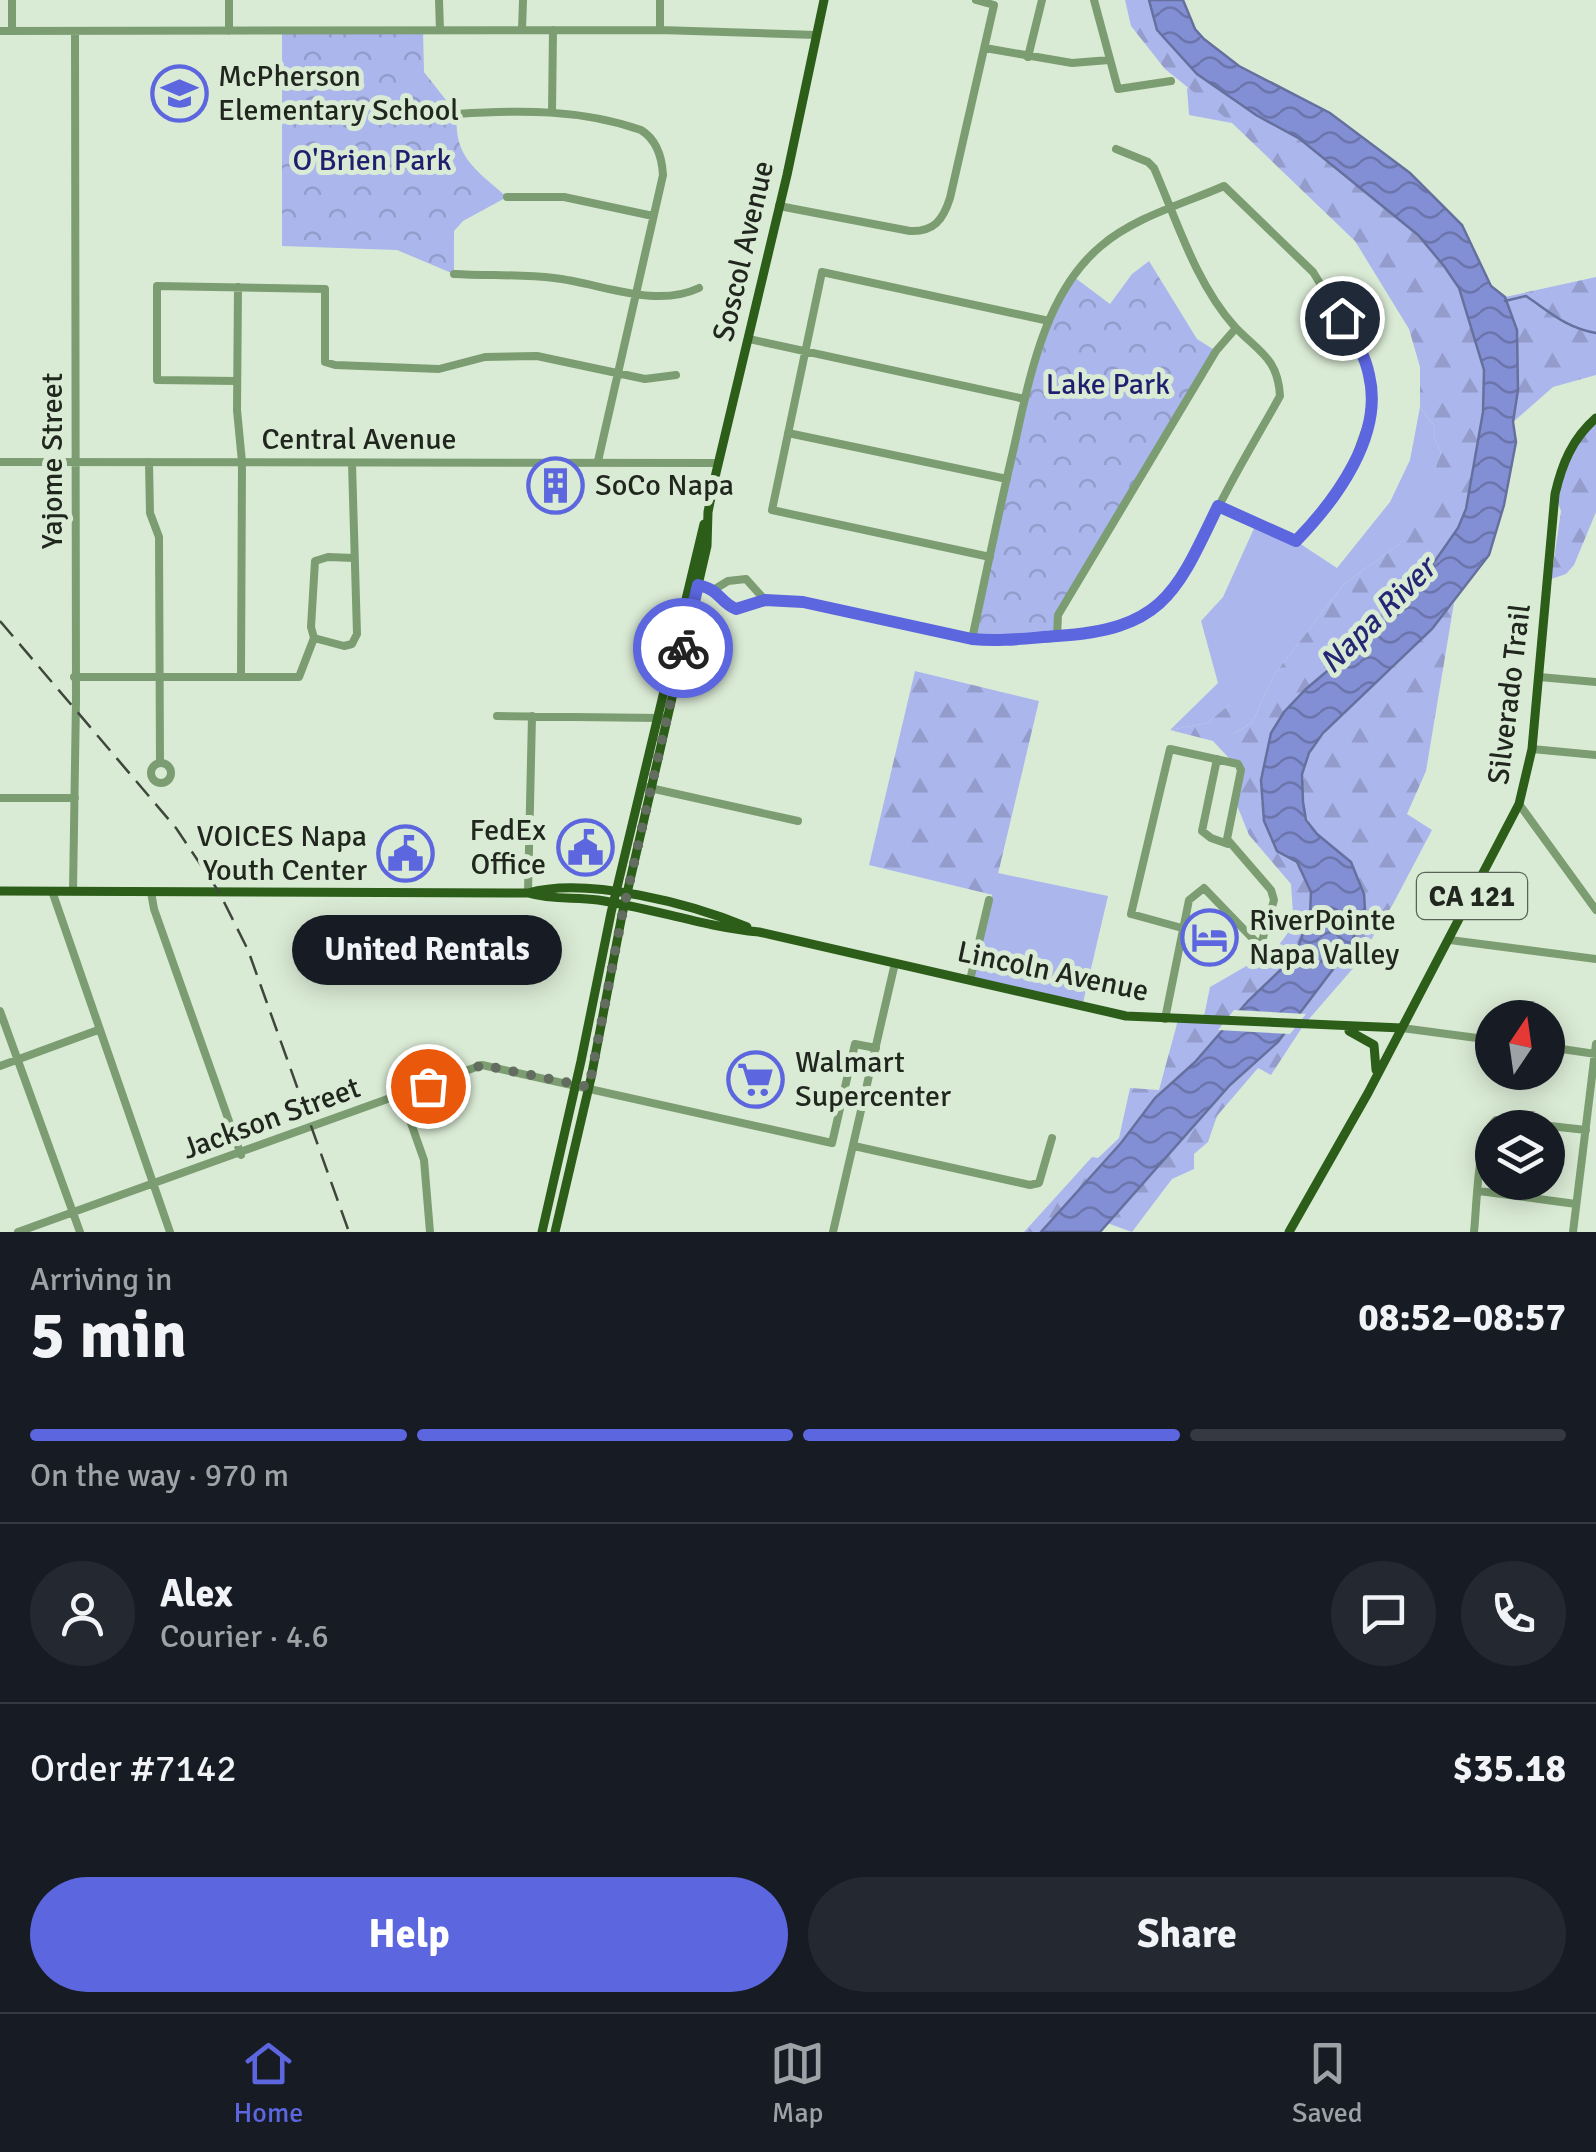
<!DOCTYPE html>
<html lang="en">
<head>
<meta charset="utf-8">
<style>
  :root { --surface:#171b24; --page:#242831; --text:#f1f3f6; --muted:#9ea1a6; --line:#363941; --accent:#5c66de }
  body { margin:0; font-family:Signika,sans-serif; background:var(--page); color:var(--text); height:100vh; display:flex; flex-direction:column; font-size:38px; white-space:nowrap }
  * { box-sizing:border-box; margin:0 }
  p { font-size:32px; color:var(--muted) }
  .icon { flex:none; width:55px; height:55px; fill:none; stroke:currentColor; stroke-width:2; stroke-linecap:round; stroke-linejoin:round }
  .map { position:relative; height:1232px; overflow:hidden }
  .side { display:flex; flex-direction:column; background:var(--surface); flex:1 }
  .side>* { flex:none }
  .needle { width:65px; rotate:13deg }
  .fabs { position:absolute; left:1475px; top:1000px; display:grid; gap:20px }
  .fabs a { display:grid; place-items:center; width:90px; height:90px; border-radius:50%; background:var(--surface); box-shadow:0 5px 25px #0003; font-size:50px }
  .pin { position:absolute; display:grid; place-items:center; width:85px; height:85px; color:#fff; margin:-42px; border:5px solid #fff; border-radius:50%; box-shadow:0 2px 10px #0007 }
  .courier { position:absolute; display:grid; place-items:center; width:100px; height:100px; margin:-50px; border:8px solid #5c66de; border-radius:50%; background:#fff; color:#222; box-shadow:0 2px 12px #0007 }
  .bubble { position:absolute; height:70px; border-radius:35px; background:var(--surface); box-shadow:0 5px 25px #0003; font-size:32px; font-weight:800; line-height:70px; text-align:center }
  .head em { font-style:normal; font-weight:800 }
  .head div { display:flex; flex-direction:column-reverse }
  .head { display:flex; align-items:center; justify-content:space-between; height:170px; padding:0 30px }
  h1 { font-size:65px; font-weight:800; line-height:75px }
  .bar { display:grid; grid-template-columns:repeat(4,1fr); gap:15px 10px; align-content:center; height:120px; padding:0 30px }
  .bar i { height:12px; border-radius:8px; background:var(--line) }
  .bar .current { background:var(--accent) }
  .bar p { grid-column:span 4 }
  .line { display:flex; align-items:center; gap:25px; padding:0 30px; border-top:2px solid var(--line) }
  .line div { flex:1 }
  .round { display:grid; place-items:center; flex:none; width:105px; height:105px; border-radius:52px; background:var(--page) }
  .action { display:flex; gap:20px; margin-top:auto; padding:20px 30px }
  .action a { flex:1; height:115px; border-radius:60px; background:var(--accent); color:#fff; font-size:40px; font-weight:800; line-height:115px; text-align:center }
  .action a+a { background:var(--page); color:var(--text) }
  .dock { display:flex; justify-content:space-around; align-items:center; height:140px; border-top:2px solid var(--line); background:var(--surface); font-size:28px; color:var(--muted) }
  .dock a { display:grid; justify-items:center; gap:5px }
  .dock .current { color:var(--accent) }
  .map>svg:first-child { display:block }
  .green { fill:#abb6ed }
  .forest { fill:url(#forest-firs) }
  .park { fill:url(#park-crowns) }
  .water { fill:url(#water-waves); stroke:#66709e; stroke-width:2.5 }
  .pier { fill:#daebd5 }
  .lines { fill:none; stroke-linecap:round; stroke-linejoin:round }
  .stream { stroke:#66709e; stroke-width:2.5 }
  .minor { stroke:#7c9d71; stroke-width:8 }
  .major { stroke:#2c5d19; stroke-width:9 }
  .rail { stroke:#3f463c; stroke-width:2.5; stroke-dasharray:20 10; stroke-linecap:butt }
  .done { stroke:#626c5f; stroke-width:10; stroke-dasharray:0 18 }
  .route { stroke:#5c66de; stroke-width:12 }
  .labels { text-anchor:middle; stroke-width:10; stroke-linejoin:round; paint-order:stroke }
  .shield { fill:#daebd5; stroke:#586256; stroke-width:2.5 }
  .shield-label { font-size:28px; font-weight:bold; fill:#21271f }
  .poi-label { font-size:30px; fill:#21271f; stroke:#daebd5; text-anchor:start }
  .park-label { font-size:30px; fill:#201e6e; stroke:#daebd5 }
  .street-label { font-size:30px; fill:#21271f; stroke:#daebd5 }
  .water-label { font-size:32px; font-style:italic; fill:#252676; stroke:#daebd5 }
</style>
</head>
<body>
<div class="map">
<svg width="1596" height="1232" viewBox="0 0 1596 1232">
  <defs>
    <pattern id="forest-firs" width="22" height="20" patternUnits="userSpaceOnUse" patternTransform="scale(2.5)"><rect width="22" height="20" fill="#abb6ed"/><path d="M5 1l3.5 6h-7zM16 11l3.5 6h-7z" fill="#939ccb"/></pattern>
    <pattern id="park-crowns" width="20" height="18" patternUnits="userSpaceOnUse" patternTransform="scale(2.5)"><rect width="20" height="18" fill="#abb6ed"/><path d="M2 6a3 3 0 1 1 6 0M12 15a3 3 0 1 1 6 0" fill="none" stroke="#939ccb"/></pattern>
    <pattern id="water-waves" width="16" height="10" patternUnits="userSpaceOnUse" patternTransform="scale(2.5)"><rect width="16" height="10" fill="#838fd4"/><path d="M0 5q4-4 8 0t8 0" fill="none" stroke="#6b75ab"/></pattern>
  </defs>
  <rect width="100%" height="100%" fill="#daebd5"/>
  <path class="green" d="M1187,88l9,3 36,32 -43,-8z
    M1420,407l15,20 -1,11 7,14 -23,72 -20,21 -54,39 -70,91 -22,48 -18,10v-32l-27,22 -37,7 48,-47 -17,-62 22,-24 33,-73 40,17 41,27 53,-66 20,-42z
    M998,873l110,23 -26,111 -112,-27z"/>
  <path class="forest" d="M1125,0h26l7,9v21l98,85 44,24 88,71 30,25 26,31 15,22 25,83 -1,41 -17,97 -8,19 -55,79 -67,54 -65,72 -6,24 -4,43 25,57 11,5 14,30 -1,24 -16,41 -46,44 -53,61 -40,36 -34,45 -80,89h-17l68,-75 6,1 21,-20 11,-50 29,2 19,-70 25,1 7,-34 66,-38 11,-15 6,-20 -2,-30 -42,-49 -15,-37 6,-28 -27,-29 -43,-11 37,-7 28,-23 -1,33 18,-10 22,-48 70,-91 54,-39 19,-21 24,-72 -7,-14 1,-11 -15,-20v-40l-11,-38 -54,-88 -123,-118 -67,-54 -34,-43z
    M1596,277v98l-43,12 -40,35c7,-44 7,-83 -8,-125z
    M1596,418v94l-22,53 -8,9 -15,5 10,-68 -6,-17 5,-23z
    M1454,603l-28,168 -19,43 25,16 -39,74 -38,62 -52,60 -32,49 -13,-7 -41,48 -9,26 -14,12v15l-22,10 -40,53 -25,-9 123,-138 48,-43 71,-94 -32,-114c-54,-70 35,-126 79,-169 20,-20 40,-40 58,-62z
    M915,671l124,30 -46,194 -124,-30z"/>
  <path class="park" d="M423,30l1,42 33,42c-4,44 21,57 50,83l-44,24 -9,10v43l-57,-24 -115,-4v-215z
    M1149,261l48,78 19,12 -158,264 -1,21 -85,3 35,-160 42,-158 25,-44 36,27 22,-30z"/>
  <path class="water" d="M1149,0h34l12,29 9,10 35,27 91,47 80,60 52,52 29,61 14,11 12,33 1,60 -5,32 3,20 -12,63 -15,50 -57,74 -109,104 -14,20 -7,21 1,28 3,18 11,14 34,28 13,32 1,16 -16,38 -71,94 -48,43 -130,147h-59l80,-89 34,-45 40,-36 53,-61 46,-44 16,-41 1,-24 -14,-30 -20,-11 -13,-30 -3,-41 10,-47 13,-21 22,-23 97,-82 55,-79 8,-19 17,-97 1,-42 -25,-82 -15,-22 -26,-31 -118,-96 -44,-24 -59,-41 -40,-44z"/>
  <path class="pier" d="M1234,1010l72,4 -16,20 -72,-4z"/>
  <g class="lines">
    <path class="stream" d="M1505,301l21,-5c24,16 40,32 70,37"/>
    <path class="minor" d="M439,0l1,30
      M660,0v30
      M1094,0l24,89 53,-8
      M522,30l1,-30
      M0,31l660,-1 156,5
      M12,31v-31
      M229,31v-31
      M985,48l87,15 37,-3
      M1028,57l14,-57
      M552,112l1,-82
      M457,114c63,-4 124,-5 184,16 16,10 21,27 22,45l-65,286
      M507,197h57l89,19
      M779,206l131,25c24,1 33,-11 40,-33l44,-193 -18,-5
      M454,274c33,2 67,0 100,4 46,5 101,31 145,10
      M238,287l-1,123 5,52 -1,214
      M749,339l276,60
      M237,381l-80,-1v-94l168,3v73l10,3 104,4 46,-12 52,-1 108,23 31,-4
      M788,433l219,46
      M0,462l718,1
      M149,462l1,51 9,24 1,226
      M990,557l-218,-47 50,-238 227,49
      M697,585c25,6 21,17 39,24l29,-9 38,2 169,37c29,3 55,-1 84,-3 105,-6 117,-40 161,-126 19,-39 42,-76 63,-114 -2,-38 -21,-44 -45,-69 -39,-43 -58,-106 -81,-159l-6,-6 -32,-13
      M715,589l13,-8 18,-2 19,21
      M1057,636l1,-21 158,-264 20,-23
      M314,638l30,8 8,-2 5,-10 -5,-171
      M972,639c13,-60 25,-119 39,-179 17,-72 30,-164 90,-214 34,-29 82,-42 123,-60l89,86 45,73 11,27 2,28 -3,22 -16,45 -12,22 -44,52 -78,-35
      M74,677h225l15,-39 -3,-11 4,-66 13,-4 26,1
      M1539,677l57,5
      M497,716l165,2
      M1532,749l64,6
      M1217,759l-15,72 9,7 17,6
      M151 773a10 10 0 1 1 20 0a10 10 0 1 1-20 0Z
      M641,786l157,35
      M0,798h75
      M1519,804l77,106
      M52,891l118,341
      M73,891l3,-190 -1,-669
      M151,892l3,17 87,246
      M528,893l4,-177
      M1450,940l146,19
      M970,980l19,-80
      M0,1011l80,221
      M1165,1019l24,-119 15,-12 53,55 5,-2 12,-41 -3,-10 -44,-51 14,-69 -3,-6 -68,-15 -39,165 51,14
      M1402,1028l90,12
      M1548,1047l48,7
      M0,1066l98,-36
      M401,1095l23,65 6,72
      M854,1146l176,39 9,-2 13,-45
      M1479,1191l97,13
      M18,1232l464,-167 350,78 23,-99 21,4
      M833,1232l62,-269
      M1474,1232c3,-27 3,-96 22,-112l90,10
      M1573,1232l23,-188"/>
    <path class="major" d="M0,891l528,2c58,-17 164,11 219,34
      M528,893c24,7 45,4 70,7 54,8 106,27 161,32l367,84 276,12
      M1349,1031l25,14 2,25
      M542,1232l39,-171 30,-148 93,-389
      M555,1232l36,-154 31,-163 85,-369 1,-34 8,-39 71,-298 37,-175
      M1289,1232l79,-139 151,-289 13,-55 23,-255c7,-30 17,-55 41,-76"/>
    <path class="rail" d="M0,621l176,207 43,64 29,58 101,282"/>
  </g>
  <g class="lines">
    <path class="done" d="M428,1086l54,-21 107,22 33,-171 61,-268"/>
    <path class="route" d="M683,648l15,-63c23,5 21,17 38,24l29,-9 38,2 169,37c29,3 56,-1 85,-3 106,-7 119,-42 161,-130l78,35c40,-41 88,-106 73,-166 -4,-21 -16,-39 -27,-57"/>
  </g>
  <defs>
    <symbol id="school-ring" viewBox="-11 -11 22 22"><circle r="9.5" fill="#daebd5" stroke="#5c66de" stroke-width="1.5"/><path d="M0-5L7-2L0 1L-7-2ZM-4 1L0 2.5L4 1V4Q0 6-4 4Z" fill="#5c66de"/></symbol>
    <symbol id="building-ring" viewBox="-11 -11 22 22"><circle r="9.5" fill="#daebd5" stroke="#5c66de" stroke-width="1.5"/><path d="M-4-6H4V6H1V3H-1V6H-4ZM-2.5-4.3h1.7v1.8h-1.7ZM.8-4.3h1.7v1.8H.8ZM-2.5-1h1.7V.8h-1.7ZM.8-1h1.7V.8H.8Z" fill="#5c66de"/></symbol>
    <symbol id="civic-ring" viewBox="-11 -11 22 22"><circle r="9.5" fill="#daebd5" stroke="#5c66de" stroke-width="1.5"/><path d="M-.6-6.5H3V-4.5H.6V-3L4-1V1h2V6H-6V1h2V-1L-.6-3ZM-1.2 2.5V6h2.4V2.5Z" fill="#5c66de"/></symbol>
    <symbol id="hotel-ring" viewBox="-11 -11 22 22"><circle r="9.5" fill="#daebd5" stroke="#5c66de" stroke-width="1.5"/><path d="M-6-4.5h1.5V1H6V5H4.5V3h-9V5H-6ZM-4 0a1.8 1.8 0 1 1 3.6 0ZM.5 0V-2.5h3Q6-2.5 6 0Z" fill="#5c66de"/></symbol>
    <symbol id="supermarket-ring" viewBox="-11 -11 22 22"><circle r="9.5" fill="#daebd5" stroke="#5c66de" stroke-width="1.5"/><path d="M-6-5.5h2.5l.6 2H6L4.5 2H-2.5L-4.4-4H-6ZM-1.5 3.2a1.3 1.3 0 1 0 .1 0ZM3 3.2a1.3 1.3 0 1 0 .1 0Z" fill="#5c66de"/></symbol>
  </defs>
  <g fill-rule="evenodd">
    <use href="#school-ring" x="148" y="62" width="63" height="63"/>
    <use href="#building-ring" x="524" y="454" width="63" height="63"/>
    <use href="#civic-ring" x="554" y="816" width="63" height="63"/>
    <use href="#civic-ring" x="374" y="822" width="63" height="63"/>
    <use href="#hotel-ring" x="1178" y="906" width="63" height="63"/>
    <use href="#supermarket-ring" x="724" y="1048" width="63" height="63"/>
  </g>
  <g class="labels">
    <rect class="shield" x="1417" y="873" width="110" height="46" rx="8"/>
    <g class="shield-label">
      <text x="1472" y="906">CA 121</text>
    </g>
    <g class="poi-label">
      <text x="218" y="86">McPherson<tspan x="218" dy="34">Elementary School</tspan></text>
      <text x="595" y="495">SoCo Napa</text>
      <text x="546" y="840" text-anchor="end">FedEx<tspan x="546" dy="34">Office</tspan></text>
      <text x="367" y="846" text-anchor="end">VOICES Napa<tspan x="367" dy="34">Youth Center</tspan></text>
      <text x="1249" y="930">RiverPointe<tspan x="1249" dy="34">Napa Valley</tspan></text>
      <text x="795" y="1072">Walmart<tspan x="795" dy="34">Supercenter</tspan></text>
    </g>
    <g class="park-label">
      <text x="372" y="170">O'Brien Park</text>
      <text x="1108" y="394">Lake Park</text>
    </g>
    <g class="street-label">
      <text transform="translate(743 251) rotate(-77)" y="10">Soscol Avenue</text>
      <text x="359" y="449">Central Avenue</text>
      <text transform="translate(52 461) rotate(-90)" y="10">Yajome Street</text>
      <text transform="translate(1509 694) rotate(-83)" y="10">Silverado Trail</text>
      <text transform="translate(1053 971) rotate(12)" y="10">Lincoln Avenue</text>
      <text transform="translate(271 1118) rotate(-20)" y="10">Jackson Street</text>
    </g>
    <g class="water-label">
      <text transform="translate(1377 615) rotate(-45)" y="11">Napa River</text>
    </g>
  </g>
</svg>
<div class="fabs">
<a><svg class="needle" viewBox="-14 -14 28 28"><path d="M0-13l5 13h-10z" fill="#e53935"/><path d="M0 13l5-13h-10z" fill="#9ea1a6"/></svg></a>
<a><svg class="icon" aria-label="layers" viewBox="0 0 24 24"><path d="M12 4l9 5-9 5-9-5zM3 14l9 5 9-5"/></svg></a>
</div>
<div class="pin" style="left:428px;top:1086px;background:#ea580c"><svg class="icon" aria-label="bag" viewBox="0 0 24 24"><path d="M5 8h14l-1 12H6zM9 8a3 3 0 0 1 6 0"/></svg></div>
<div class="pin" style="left:1342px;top:318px;background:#1f2937"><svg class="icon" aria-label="home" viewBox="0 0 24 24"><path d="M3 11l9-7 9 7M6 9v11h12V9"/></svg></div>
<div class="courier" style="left:683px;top:648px"><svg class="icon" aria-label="bike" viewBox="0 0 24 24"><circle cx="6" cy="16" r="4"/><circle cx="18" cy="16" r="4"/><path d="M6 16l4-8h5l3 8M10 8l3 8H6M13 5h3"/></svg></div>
<div class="bubble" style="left:292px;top:915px;width:270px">United Rentals</div>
</div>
<section class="side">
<div class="head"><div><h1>5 min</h1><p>Arriving in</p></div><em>08:52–08:57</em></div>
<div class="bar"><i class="current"></i><i class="current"></i><i class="current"></i><i></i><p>On the way · 970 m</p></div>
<div class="line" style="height:180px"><a class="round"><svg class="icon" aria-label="person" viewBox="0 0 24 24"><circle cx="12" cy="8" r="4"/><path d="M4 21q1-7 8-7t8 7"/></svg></a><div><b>Alex</b><p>Courier · 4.6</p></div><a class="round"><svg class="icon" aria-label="chat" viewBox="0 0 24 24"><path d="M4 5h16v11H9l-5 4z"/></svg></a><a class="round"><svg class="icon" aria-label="phone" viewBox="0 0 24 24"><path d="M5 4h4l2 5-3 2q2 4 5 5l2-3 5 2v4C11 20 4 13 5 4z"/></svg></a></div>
<div class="line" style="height:130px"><div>Order #7142</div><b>$35.18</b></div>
<div class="action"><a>Help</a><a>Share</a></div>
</section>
<nav class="dock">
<a class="current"><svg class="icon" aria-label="home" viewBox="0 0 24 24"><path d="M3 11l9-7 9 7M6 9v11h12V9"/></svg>Home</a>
<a><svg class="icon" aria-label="map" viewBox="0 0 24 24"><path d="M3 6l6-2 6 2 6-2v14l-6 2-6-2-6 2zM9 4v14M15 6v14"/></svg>Map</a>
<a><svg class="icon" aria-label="saved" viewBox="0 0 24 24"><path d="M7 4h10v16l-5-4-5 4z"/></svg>Saved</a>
</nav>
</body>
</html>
